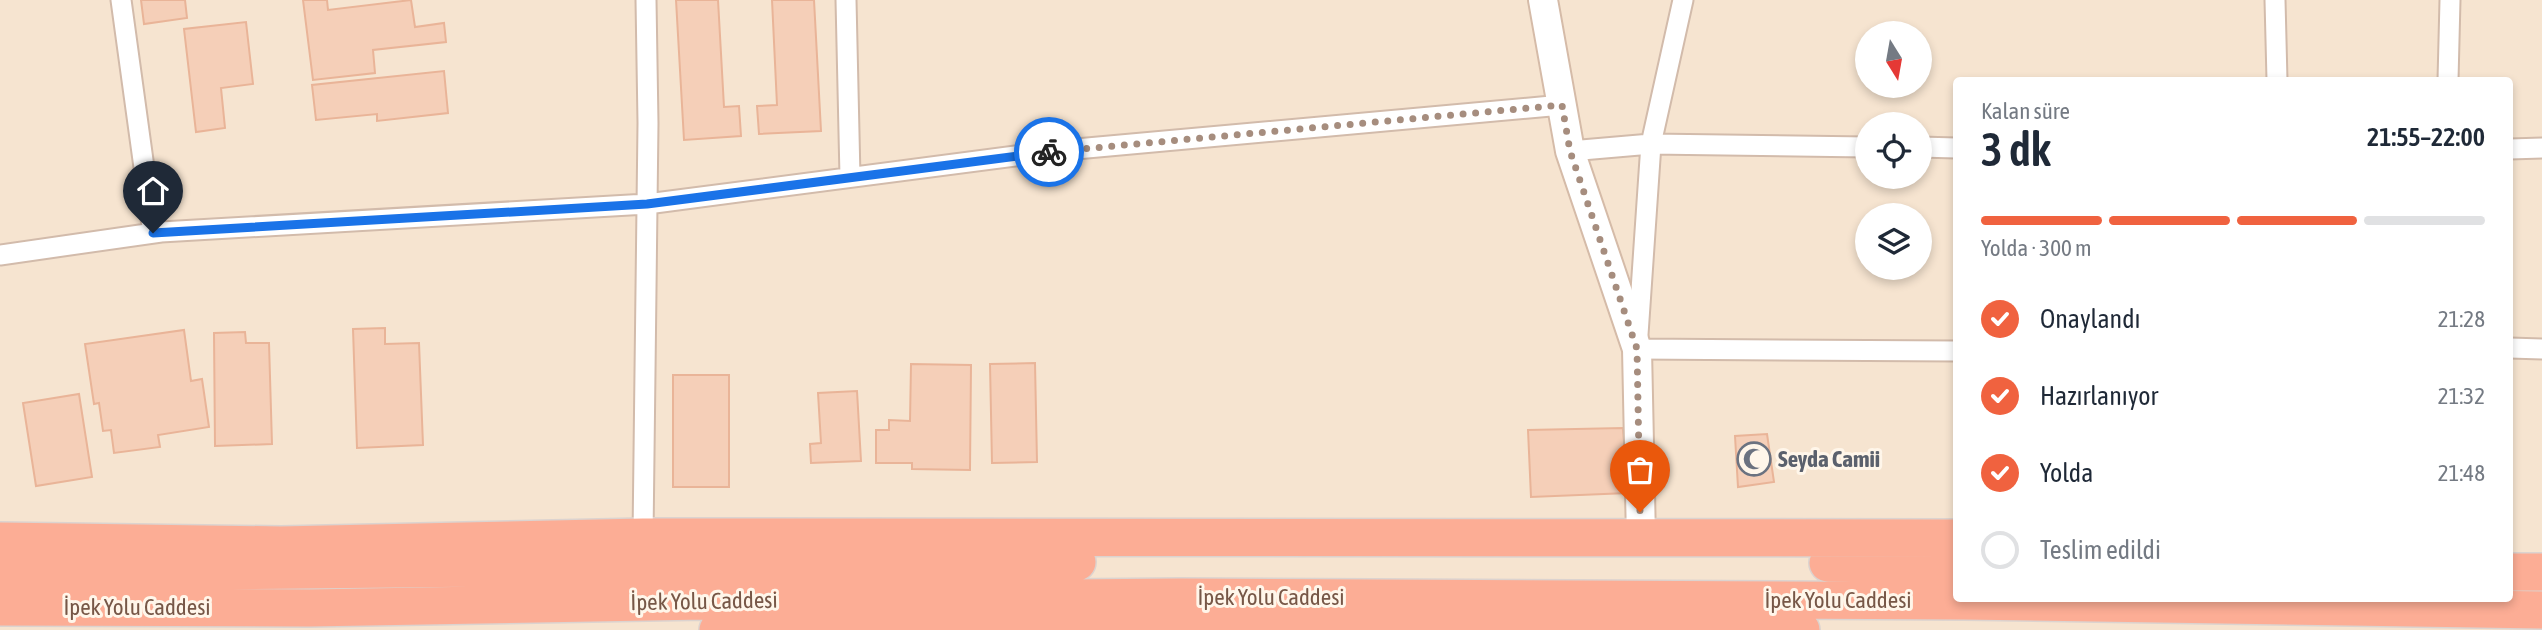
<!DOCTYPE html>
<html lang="tr">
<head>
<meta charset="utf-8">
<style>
  :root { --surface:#fff; --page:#f2f2f3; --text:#1f2937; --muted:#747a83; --line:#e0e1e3; --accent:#f0623f }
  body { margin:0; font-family:"Asap Condensed",sans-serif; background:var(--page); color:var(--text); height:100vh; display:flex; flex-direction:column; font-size:26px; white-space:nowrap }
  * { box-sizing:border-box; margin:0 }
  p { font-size:23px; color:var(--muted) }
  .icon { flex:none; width:38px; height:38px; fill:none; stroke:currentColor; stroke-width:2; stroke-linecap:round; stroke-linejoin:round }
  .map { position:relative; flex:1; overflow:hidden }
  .sheet { position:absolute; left:1953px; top:77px; width:560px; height:525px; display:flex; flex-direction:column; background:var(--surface); border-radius:7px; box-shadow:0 4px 10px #0003 }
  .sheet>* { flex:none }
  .needle { width:46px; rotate:169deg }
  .tools { position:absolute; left:1855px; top:21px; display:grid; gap:14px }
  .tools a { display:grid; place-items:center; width:77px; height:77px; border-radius:50%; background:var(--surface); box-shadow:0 4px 10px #0003; font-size:35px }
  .pin { position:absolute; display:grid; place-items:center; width:60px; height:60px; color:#fff; margin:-72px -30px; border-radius:50% 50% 50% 0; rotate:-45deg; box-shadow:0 0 7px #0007 }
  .pin .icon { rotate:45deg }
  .courier { position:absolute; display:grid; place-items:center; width:70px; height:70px; margin:-35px; border:5px solid #1a73e8; border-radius:50%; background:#fff; color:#222; box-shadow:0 2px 9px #0007 }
  .headline em { font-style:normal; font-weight:600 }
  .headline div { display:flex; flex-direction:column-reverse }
  .headline { display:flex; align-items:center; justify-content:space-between; height:119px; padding:0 28px }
  h1 { font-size:46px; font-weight:600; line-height:52px }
  .bar { display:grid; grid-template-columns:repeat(4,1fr); gap:10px 7px; align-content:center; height:84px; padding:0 28px }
  .bar i { height:9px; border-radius:5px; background:var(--line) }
  .bar .on { background:var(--accent) }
  .bar p { grid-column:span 4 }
  ol { padding:0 28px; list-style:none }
  li { display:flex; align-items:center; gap:21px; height:77px }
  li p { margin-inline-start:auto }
  li .icon { padding:7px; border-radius:50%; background:var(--accent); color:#fff; stroke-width:4 }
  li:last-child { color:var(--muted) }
  li i { width:38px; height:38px; border:4px solid var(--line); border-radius:50% }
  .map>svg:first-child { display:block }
  .residential { fill:#f6e4d0; fill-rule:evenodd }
  .building { fill:#f5cfb8; stroke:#e9b498; stroke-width:2 }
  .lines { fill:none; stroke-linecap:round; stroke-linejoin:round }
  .street-casing { stroke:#d2bbab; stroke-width:23 }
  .secondary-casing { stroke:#d5bba8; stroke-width:32 }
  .highway-casing { stroke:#dcd3cf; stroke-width:40 }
  .street { stroke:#fff; stroke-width:19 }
  .secondary { stroke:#fff; stroke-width:28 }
  .highway { stroke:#fcad95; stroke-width:37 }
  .done { stroke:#a68d7e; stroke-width:7; stroke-dasharray:0 12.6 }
  .route { stroke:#1a73e8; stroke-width:9 }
  .labels { text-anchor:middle; stroke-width:6; stroke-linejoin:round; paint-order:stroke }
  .worship-label { font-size:23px; font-weight:bold; fill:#5b616d; stroke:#fff6ea; text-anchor:start }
  .street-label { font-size:23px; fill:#775747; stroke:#fff6ea }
</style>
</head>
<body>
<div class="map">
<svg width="2542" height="630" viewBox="0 0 2542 630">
  <rect width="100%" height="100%" fill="#fef2e3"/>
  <path class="residential" d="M0,0h2542v630h-2542zM1867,33h53v53h-53zM1956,80h554v518h-554zM1867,124h53v53h-53zM1867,215h53v53h-53z"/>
  <path class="building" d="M141,0h44l2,18 -43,6z
    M303,0h24l1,10 83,-10 4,27 29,-4 2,19 -73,8 2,23 -62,7z
    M676,0h42l6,107 15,-1 2,30 -57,4z
    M772,0h42l7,131 -62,3 -2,-28 20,-1z
    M246,22l7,62 -32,4 4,40 -29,4 -12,-103z
    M444,71l4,42 -71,8v-7l-61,6 -4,-35z
    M385,328v16l34,-1 4,102 -66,3 -4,-119z
    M184,330l7,51 11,-2 7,48 -51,8 2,12 -46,6 -3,-23 -8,1 -4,-28 -5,1 -9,-60z
    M245,332l1,11h23l3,101 -57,2 -1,-113z
    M1035,363l2,99 -45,1 -2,-99z
    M911,364l60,1 -1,105 -58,-1v-6h-36v-33h13v-10l21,1z
    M673,375h56v112h-56z
    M857,391l4,70 -50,2 -1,-19 11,-1 -3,-50z
    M79,394l13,83 -56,9 -13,-83z
    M1623,428l5,65 -97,4 -3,-67z
    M1767,434l7,48 -36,5 -3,-51z"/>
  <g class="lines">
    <defs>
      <path id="street" d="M121,0l32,233
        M846,0l4,177
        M1683,0l-32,144 -14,205 319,2
        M2275,0l2,80
        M2448,80l2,-80
        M1920,147l36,1
        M2510,149l32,-1
        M1570,151l81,-7 216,3
        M0,255l161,-23 486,-28 407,-53 508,-46
        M2510,348l32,1
        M643,537l5,-414 -2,-123"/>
      <path id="secondary" d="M1543,0l27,151 67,198 4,190"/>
      <path id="highway" d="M0,541l281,4 362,-8 1313,1
        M1828,563l128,2
        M2510,572h32
        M0,573l1077,-11
        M0,607l309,1 395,-7 476,-4 784,4 578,9
        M718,630l262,-5 821,5"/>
    </defs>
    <use href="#street" class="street-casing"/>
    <use href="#secondary" class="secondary-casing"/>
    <use href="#highway" class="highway-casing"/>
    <use href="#street" class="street"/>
    <use href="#secondary" class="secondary"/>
    <use href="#highway" class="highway"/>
  </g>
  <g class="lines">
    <path class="done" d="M1049,152l513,-47 8,46 67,198 3,163"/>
    <path class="route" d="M153,233l494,-29 402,-52"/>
  </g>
  <defs>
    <symbol id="mosque-ring" viewBox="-11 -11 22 22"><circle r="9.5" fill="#fff6ea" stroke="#6b7280" stroke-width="1.5"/><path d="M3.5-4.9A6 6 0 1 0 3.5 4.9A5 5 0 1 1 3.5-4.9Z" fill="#6b7280"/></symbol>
  </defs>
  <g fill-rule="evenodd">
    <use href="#mosque-ring" x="1735" y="440" width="38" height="38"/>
  </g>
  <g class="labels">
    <g class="worship-label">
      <text x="1778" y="467">Seyda Camii</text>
    </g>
    <g class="street-label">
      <text x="1271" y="605">İpek Yolu Caddesi</text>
      <text x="1838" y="608">İpek Yolu Caddesi</text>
      <text transform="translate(704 601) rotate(-1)" y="8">İpek Yolu Caddesi</text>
      <text x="137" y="615">İpek Yolu Caddesi</text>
    </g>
  </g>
</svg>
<div class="tools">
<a><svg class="needle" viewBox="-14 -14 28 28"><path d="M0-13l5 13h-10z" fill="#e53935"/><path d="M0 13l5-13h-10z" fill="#747a83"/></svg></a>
<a><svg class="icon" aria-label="locate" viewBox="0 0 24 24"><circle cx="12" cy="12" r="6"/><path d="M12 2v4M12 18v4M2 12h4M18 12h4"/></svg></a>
<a><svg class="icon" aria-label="layers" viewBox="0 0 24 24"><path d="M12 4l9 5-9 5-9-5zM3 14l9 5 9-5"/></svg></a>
</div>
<div class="pin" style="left:1640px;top:512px;background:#ea580c"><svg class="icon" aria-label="bag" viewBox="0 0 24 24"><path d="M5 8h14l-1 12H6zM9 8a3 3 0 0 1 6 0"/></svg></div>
<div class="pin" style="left:153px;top:233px;background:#1f2937"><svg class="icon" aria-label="home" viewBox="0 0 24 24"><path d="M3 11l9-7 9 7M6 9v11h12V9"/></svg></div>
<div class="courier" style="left:1049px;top:152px"><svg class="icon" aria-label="bike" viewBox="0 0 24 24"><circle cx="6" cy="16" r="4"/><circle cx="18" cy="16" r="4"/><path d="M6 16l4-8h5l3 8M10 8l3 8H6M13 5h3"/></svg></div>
<section class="sheet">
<div class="headline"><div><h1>3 dk</h1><p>Kalan süre</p></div><em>21:55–22:00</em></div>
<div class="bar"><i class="on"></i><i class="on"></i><i class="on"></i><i></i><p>Yolda · 300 m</p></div>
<ol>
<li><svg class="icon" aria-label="check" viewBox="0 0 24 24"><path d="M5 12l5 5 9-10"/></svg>Onaylandı<p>21:28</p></li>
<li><svg class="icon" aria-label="check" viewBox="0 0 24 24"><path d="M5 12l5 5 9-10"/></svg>Hazırlanıyor<p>21:32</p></li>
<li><svg class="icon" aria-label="check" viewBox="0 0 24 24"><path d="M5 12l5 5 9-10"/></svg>Yolda<p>21:48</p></li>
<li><i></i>Teslim edildi</li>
</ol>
</section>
</div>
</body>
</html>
